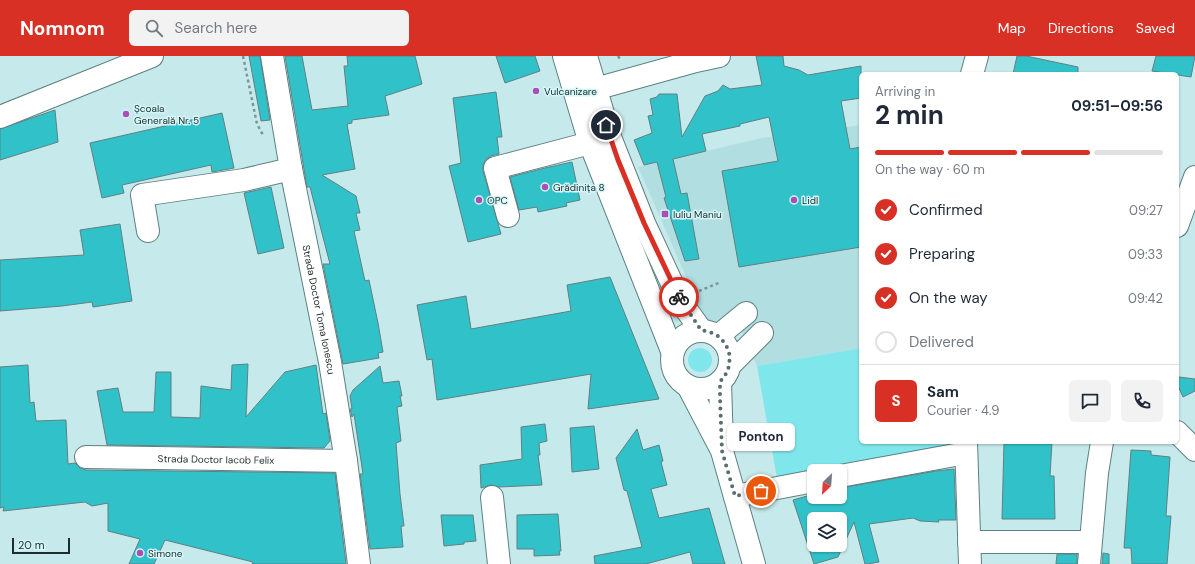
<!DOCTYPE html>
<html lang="en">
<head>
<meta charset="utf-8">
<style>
  :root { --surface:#fff; --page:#f2f2f3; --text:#1f2937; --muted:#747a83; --line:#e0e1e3; --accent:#d93025 }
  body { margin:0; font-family:"DM Sans",sans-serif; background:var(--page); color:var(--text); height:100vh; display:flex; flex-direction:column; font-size:15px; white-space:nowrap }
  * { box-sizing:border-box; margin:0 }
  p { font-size:13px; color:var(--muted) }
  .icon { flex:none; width:22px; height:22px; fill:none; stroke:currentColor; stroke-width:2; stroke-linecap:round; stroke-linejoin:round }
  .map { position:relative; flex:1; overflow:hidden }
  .details { position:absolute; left:859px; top:16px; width:320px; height:372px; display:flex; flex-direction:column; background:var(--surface); border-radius:6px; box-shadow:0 1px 3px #0004 }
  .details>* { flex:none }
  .needle { width:26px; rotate:205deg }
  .tools { position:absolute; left:807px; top:408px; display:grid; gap:8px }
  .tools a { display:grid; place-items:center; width:40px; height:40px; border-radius:6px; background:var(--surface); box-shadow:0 1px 3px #0004; font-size:20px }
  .scale { position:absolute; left:12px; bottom:10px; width:58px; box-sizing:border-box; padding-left:4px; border:2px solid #1f2c2d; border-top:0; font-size:11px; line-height:14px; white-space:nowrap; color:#1f2c2d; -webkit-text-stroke:3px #d3f6f8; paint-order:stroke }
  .pin { position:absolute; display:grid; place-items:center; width:34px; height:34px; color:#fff; margin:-17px; border:2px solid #fff; border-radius:50%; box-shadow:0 1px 4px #0007 }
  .courier { position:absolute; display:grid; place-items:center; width:40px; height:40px; margin:-20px; border:3px solid #d93025; border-radius:50%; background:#fff; color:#222; box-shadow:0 1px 5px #0007 }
  .bubble { position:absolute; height:28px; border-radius:6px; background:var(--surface); box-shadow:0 1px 3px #0004; font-size:13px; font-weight:700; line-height:28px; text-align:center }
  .headline em { font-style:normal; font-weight:700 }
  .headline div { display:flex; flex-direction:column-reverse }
  .headline { display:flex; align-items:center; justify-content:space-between; height:68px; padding:0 16px }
  h1 { font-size:26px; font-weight:700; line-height:30px }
  .bar { display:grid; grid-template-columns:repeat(4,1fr); gap:6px 4px; align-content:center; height:48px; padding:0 16px }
  .bar i { height:5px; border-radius:3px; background:var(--line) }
  .bar .selected { background:var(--accent) }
  .bar p { grid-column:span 4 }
  .line { display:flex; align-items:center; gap:10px; padding:0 16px; border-top:1px solid var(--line) }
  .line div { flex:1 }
  .round { display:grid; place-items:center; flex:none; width:42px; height:42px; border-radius:6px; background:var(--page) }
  ol { padding:0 16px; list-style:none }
  li { display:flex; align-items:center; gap:12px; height:44px }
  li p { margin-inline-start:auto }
  li .icon { padding:4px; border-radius:50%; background:var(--accent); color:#fff; stroke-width:4 }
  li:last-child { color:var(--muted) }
  li i { width:22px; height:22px; border:2px solid var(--line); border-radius:50% }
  header { display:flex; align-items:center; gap:24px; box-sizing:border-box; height:56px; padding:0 20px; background:var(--accent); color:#fff }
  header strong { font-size:19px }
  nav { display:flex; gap:22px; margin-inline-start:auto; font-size:14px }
  .search { width:280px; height:36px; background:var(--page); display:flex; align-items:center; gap:10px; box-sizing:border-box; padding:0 14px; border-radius:6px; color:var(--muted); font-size:15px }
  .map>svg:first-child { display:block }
  .built { fill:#b1dfe1 }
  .green { fill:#7fe7ec }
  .building { fill:#31c2c9; stroke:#608082; fill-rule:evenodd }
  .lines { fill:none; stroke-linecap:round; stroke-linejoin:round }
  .minor-casing { stroke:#5f8081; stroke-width:24 }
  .path { stroke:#7c9597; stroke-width:2.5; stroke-dasharray:3 3; stroke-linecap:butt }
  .minor { stroke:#fff; stroke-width:22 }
  .done { stroke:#596e70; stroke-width:4; stroke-dasharray:0 7.2 }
  .route { stroke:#d93025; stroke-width:5 }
  .poi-dot { fill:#ac4eb8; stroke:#d3f6f8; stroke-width:1.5 }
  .labels { text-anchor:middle; stroke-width:3; stroke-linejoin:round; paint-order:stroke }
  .poi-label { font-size:10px; fill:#1f2c2d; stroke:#d3f6f8; text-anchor:start }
  .street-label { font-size:10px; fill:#1f2c2d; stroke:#d3f6f8 }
</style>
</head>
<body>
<header>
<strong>Nomnom</strong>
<div class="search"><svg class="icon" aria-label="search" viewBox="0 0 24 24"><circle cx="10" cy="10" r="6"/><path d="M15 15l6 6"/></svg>Search here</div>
<nav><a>Map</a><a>Directions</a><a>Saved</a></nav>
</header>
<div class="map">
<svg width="1195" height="508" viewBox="0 0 1195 508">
  <rect width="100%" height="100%" fill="#c6e9eb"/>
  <path class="built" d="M861,69v223l-104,18 -20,-46 -31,2 -68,-155 124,-29z"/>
  <path class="green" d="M688 304a12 12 0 1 1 24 0a12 12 0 1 1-24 0Z
    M861,292v94h92v5l-176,31 -20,-112z"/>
  <path class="building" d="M249,0h11l10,64 -9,1z
    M285,0h17l10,54 36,-4 -4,-40h4l-1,-10h68l7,28 -37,12 4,19 -37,5v3l-5,1 8,45 -33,6 34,21 4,17h-4l4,17 -6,1 11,50 4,-1 9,43 5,29 -5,1 1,5 -36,6 -20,-100h7l-20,-77h-3z
    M496,0h39l5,15 -35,12z
    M756,0h27l1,10 15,4 9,5 53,-9v32l-20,3 9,48 11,-2v100l-122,20 -17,-96 56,-10 -9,-44 -29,7v2l-38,8 4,17 -33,8 8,35 6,-1 12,66 -14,2 -21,-63 2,-1 -9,-35 -13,3 -10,-25 18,-7 -4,-17 5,-1 -3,-16 7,-2 2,-3h18l5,43 23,-41 13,-5 5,-6 7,4 32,-4z
    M1017,0h9l52,11v7h-65z
    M1156,0h39l-4,21 -39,-6z
    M496,36l6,45h-5l2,17 -8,2 -5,3 -3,6v6l18,63 -33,8 -19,-76 12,-3 -8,-65z
    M55,54l3,32 -58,18v-31z
    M222,57l12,55 -22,4 -1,-7 -89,20 2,8 -22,5 -12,-55z
    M572,106l8,38 -14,3 1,3 -29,6 -1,-5 -18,3 -9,-33 35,-9z
    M271,131l13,61 -26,6 -14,-61z
    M120,168l12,77 -39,6 -1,-5 -30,4 -62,5v-51l84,-5 -4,-25z
    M610,221l49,122 -71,10 3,-35 -154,26 -5,-41 -5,1 -10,-55 49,-9 5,33 100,-18 -4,-26z
    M248,308l-2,53 39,-45 31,-7 7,49 3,-1 4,28 -6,7 -217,-3 -10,-54 21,-3 5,24h31l2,-40h15v45l29,1 1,-32 30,4 1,-25z
    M28,309l2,38 4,-1 2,19 30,-1 2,44 7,-1 5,5 6,2 249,3 11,91h-94l1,-2 -88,-22 -11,24h-25l11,-25 -32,-8v-28l-16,3 -7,-4 -82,9 1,-4 -4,1v-141z
    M380,310l3,17 16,-2 3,15h-2l2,10 -5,1 4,34 -5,2 4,51 4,32h-3l2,21 -33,2 -10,-75h3l-9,-60 -2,3 -2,-8h2l-2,-13 3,-6z
    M1179,321l16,2v12l-12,6 -5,-11z
    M545,368l2,17 -8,2 1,12h-2l4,30 -43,2 -8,-2 -10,3 -1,-23 42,-6 -1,-32z
    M594,370l5,43 -27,3 -2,-44z
    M637,373l6,21 16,-5 4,16 -2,1 6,23 -16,4 8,29 50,-10 16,56h-32l-3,-12 -44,12h-51l-1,-8 48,-9 -15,-56 -3,-1 -8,-32z
    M1004,386h48l-2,34h4l1,43h-53z
    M1131,394l20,1v4l19,2 -4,59h5l-4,48h-35l-1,-16h-7z
    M954,413l2,51h-18l1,2 -19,-1 -7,-3 -44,6 10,38 -12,2h-2l-11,-42 -16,35 -24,7 -21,-64 21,-6v3h26v-9l96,-17zM814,463h26v26h-26z
    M558,458l3,37h-2l1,4 -26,1v-7h-17v-34z
    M441,459h32l3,26 -12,1v2l-20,2z
    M1103,497l6,1v10h-7z
    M1057,498h20v10h-21z"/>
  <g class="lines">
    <defs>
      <g id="minor">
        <path id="s1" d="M272,0l19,113 39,193 16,99 13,103"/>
        <path d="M564,0l26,87 82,208"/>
        <path d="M586,0l24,81 34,86 31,67 8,15 18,25"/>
        <path d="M972,18l5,-18"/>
        <path d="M595,33l101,-28 23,-5"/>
        <path d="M0,61l152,-61"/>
        <path d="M508,160l-13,-48 95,-25"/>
        <path d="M1177,170l18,-49"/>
        <path d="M148,175l-6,-36 102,-15 47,-11"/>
        <circle cx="701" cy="304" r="29"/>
        <path d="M718,280l28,-23"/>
        <path d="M730,309l32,-32"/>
        <path d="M720,326l2,63"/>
        <path d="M688,330l34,65 32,113"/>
        <path d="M1177,376l18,18"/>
        <path d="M966,386l4,122"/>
        <path id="s2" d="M86,401l260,4"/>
        <path d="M840,420l126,-23"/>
        <path d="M735,440l79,-15"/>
        <path d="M492,441l7,67"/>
        <path d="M969,486h121"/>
        <path d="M1089,508l8,-91 5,-31"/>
      </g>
    </defs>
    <use href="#minor" class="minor-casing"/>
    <path class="path" d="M243,0l14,68 6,11
      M618,0l2,3
      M699,235l22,-9"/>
    <use href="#minor" class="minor"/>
  </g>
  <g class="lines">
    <path class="done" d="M679,241l22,33 9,2 8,4 6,6 4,7 2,8 -2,14 -8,11v16l2,53 13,45 26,-5"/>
    <path class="route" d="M606,69l12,35 26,63 35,74"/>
  </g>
  <g class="poi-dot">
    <circle cx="536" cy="35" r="4"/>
    <circle cx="126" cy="58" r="4"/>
    <circle cx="545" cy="131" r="4"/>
    <circle cx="479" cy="144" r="4"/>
    <circle cx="794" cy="144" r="4"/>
    <rect x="661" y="154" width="8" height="8" rx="2"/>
    <circle cx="140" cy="497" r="4"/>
  </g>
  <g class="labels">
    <g class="poi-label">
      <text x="544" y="39">Vulcanizare</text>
      <text x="134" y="56">Școala<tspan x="134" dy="12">Generală Nr. 5</tspan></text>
      <text x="553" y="135">Grădinița 8</text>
      <text x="487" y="148">OPC</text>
      <text x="802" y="148">Lidl</text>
      <text x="673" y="162">Iuliu Maniu</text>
      <text x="148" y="501">Simone</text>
    </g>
    <g class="street-label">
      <text dy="4" stroke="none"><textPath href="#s1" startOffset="258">Strada Doctor Toma Ionescu</textPath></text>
      <text dy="4" stroke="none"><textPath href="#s2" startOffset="130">Strada Doctor Iacob Felix</textPath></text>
    </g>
  </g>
</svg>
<div class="tools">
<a><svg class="needle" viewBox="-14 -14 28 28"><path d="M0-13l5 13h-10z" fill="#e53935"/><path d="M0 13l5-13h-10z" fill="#747a83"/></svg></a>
<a><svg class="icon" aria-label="layers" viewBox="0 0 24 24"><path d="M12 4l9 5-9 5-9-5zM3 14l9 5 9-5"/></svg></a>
</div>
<div class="scale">20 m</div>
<div class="pin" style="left:761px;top:435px;background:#ea580c"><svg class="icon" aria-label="bag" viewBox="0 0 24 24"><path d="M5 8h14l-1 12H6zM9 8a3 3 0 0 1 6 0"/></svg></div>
<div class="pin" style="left:606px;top:69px;background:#1f2937"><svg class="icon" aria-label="home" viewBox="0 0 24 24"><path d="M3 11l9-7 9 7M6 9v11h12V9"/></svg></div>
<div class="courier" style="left:679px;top:241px"><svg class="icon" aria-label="bike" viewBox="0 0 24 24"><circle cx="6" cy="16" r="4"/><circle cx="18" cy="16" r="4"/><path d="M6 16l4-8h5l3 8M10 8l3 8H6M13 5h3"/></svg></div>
<div class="bubble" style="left:727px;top:367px;width:68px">Ponton</div>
<section class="details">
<div class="headline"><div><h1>2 min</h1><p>Arriving in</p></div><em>09:51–09:56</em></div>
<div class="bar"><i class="selected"></i><i class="selected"></i><i class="selected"></i><i></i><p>On the way · 60 m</p></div>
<ol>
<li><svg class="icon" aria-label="check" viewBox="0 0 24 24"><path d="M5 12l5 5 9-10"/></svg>Confirmed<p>09:27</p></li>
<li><svg class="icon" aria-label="check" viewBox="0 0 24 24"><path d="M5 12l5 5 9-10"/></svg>Preparing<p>09:33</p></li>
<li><svg class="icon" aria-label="check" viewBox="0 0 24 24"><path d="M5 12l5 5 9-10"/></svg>On the way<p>09:42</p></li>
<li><i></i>Delivered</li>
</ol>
<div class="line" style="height:72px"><b class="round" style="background:var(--accent);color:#fff">S</b><div><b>Sam</b><p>Courier · 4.9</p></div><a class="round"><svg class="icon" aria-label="chat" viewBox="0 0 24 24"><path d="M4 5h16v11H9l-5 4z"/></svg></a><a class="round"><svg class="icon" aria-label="phone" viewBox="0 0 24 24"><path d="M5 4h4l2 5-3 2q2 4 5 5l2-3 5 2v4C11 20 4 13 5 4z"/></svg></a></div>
</section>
</div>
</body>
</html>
